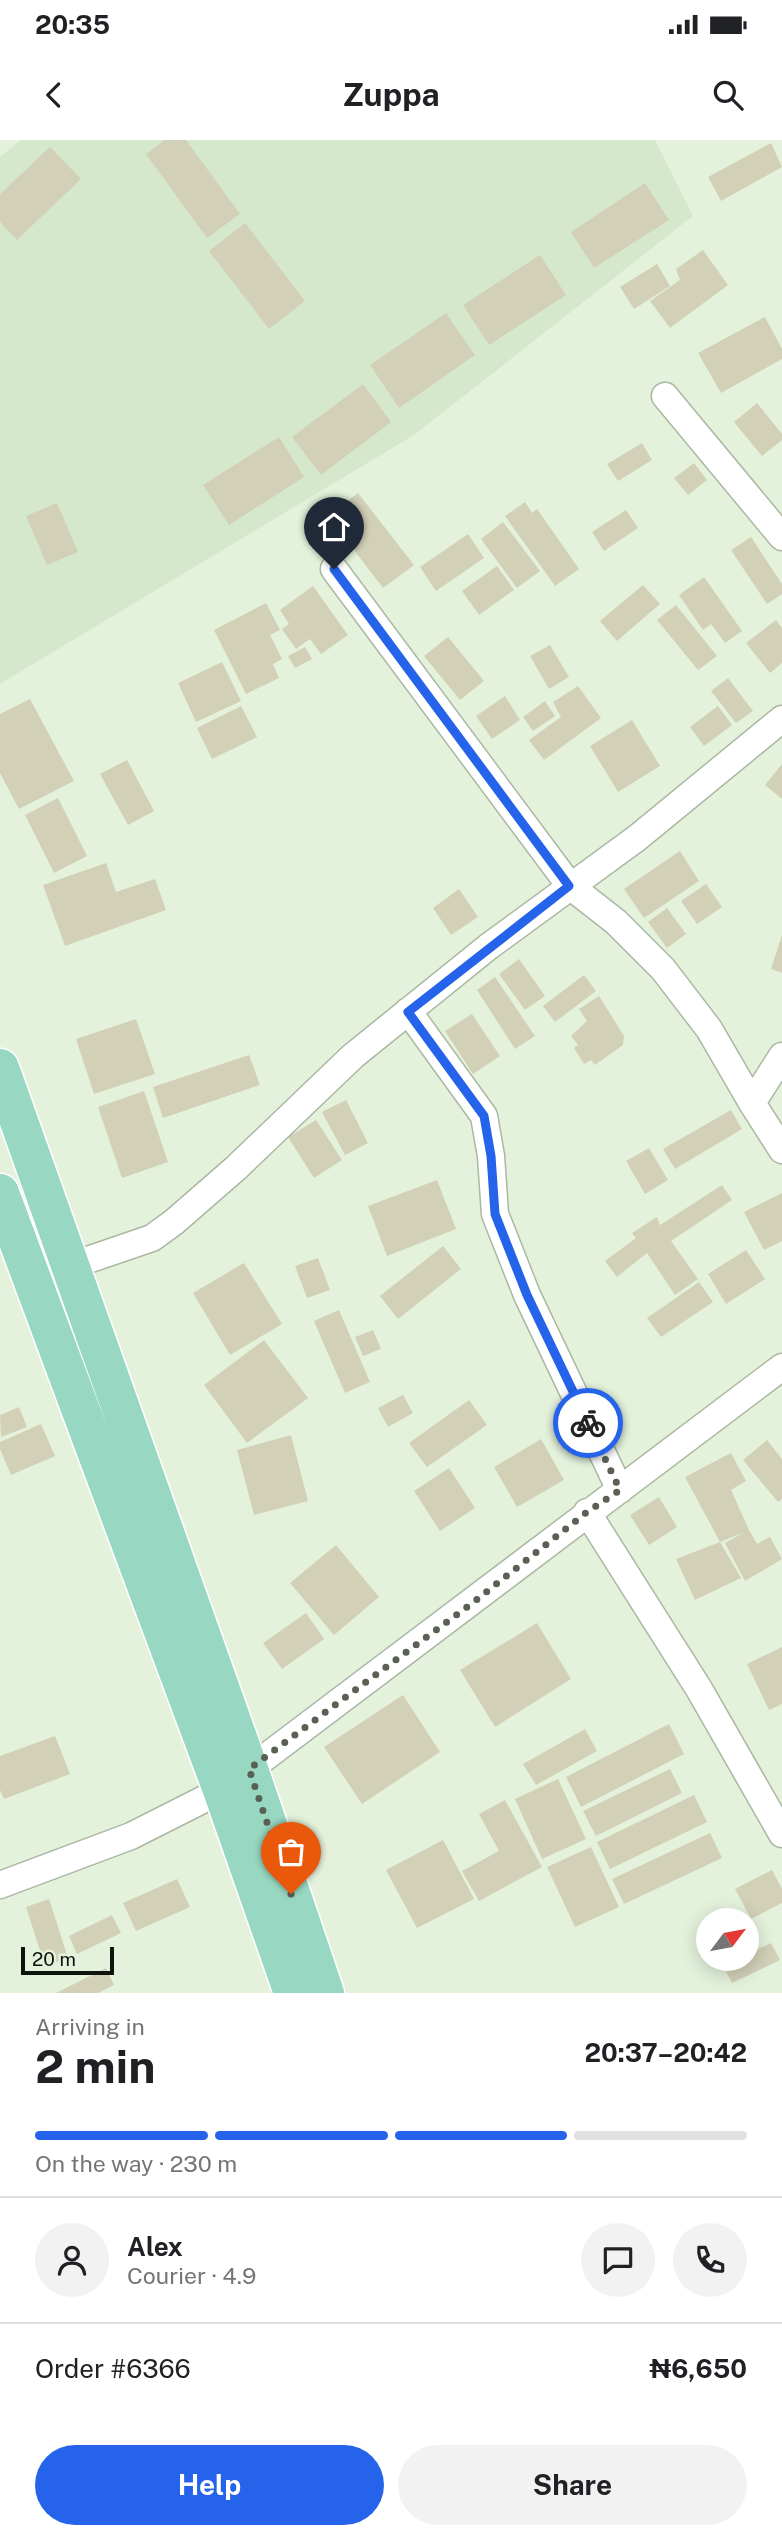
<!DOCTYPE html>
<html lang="en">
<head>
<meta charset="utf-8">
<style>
  :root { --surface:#fff; --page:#f2f2f2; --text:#202124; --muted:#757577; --line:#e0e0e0; --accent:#2563eb }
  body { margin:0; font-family:"Public Sans",sans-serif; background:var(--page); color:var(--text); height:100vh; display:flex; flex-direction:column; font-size:26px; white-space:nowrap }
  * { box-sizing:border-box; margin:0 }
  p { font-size:23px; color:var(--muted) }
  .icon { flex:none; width:38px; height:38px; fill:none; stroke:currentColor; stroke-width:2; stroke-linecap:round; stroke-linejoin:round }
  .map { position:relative; height:1853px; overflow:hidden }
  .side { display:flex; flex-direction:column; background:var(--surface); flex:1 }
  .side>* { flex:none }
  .needle { width:46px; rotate:58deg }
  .buttons { position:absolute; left:696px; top:1768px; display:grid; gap:14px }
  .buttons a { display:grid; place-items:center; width:63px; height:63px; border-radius:50%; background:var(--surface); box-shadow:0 4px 18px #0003; font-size:35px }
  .scale { position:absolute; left:21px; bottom:18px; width:93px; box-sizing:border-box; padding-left:7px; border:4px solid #0e130c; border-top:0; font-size:19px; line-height:24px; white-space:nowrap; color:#0e130c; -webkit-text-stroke:5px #e4f2dc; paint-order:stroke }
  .pin { position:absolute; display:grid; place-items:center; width:60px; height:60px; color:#fff; margin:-72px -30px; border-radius:50% 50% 50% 0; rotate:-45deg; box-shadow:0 0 7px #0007 }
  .pin .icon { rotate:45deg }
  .courier { position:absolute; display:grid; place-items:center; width:70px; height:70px; margin:-35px; border:5px solid #2563eb; border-radius:50%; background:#fff; color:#222; box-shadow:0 2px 9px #0007 }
  .headline em { font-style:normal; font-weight:700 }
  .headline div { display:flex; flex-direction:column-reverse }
  .headline { display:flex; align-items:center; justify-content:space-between; height:119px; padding:0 35px }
  h1 { font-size:46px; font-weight:700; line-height:52px }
  .bar { display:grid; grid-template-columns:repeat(4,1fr); gap:10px 7px; align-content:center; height:84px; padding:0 35px }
  .bar i { height:9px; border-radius:5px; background:var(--line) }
  .bar .selected { background:var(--accent) }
  .bar p { grid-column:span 4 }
  .line { display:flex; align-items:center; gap:18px; padding:0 35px; border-top:2px solid var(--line) }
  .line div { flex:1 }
  .round { display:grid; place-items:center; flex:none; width:74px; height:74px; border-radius:37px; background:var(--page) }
  .action { display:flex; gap:14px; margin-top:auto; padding:14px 35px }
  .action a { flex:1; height:80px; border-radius:42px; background:var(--accent); color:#fff; font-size:28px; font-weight:700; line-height:80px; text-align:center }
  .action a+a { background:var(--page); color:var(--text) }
  .status { display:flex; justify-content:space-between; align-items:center; height:49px; padding:0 35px; background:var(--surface); direction:ltr }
  .status svg { height:19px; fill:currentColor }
  header { display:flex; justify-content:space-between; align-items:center; height:91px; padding:0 35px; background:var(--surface); font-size:32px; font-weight:700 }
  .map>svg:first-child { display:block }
  .built { fill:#d6e8cc }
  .building { fill:#d2d0b7 }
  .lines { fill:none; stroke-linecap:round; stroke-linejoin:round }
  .street-casing { stroke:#aab8a3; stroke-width:29 }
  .primary-casing { stroke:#fff; stroke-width:41 }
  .street { stroke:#fff; stroke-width:26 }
  .primary { stroke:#98d7c1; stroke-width:38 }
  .done { stroke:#596155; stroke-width:7; stroke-dasharray:0 12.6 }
  .route { stroke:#2563eb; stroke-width:9 }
</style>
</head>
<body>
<div class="status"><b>20:35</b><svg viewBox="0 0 49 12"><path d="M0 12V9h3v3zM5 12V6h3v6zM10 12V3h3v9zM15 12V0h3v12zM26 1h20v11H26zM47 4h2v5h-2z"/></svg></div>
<header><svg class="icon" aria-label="back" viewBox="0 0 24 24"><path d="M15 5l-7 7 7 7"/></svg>Zuppa<svg class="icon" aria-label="search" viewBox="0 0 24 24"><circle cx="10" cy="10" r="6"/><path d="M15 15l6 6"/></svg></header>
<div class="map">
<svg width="782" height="1853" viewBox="0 0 782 1853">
  <rect width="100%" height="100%" fill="#e4f2dc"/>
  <path class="built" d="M21,0h634l38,76 -279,219 -414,249v-527z"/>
  <path class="building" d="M165,0h21l54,74 -33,24 -61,-84z
    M771,3l11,24 -61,34 -13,-24z
    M50,7l31,32 -64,61 -17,-18v-28z
    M645,43l24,37 -75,48 -23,-36z
    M245,83l60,78 -36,28 -60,-78z
    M703,110l25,35 -58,43 -20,-27 30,-21 -4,-11z
    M540,115l26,40 -77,50 -26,-40z
    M657,124l13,22 -36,23 -14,-22z
    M446,173l29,42 -76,53 -29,-43z
    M765,177l17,32v10l-61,34 -23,-40z
    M363,244l28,38 -70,53 -29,-38z
    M757,263l25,31v6l-20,16 -28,-34z
    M279,297l25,40 -75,48 -26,-40z
    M642,303l10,17 -34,21 -11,-17z
    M694,323l13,17 -19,15 -14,-17z
    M358,353l56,72 -31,23 -55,-72z
    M525,362l7,11 5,-4 42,60 -24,17 -50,-70z
    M57,363l21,49 -31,13 -21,-49z
    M626,370l12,18 -34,23 -12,-19z
    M503,382l37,49 -23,17 -36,-49z
    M468,394l16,24 -48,33 -16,-24z
    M751,397l31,47v10l-15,10 -36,-54z
    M497,426l17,24 -35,25 -17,-24z
    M704,437l38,54 -17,12 -14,-19 -8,6 -24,-35z
    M643,445l17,19 -43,37 -17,-20z
    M313,446l35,49 -27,19 -11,-15 -14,10 -14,-20 7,-5 -9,-14z
    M266,463l14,27 -10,5 12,24 -9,5 6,14 -33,16 -32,-64z
    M676,465l41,51 -19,14 -41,-50z
    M776,480l6,8v35l-12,10 -24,-30z
    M448,497l36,44 -24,19 -36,-44z
    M550,505l19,32 -20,12 -19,-33z
    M305,507l7,12 -17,9 -7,-12z
    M222,522l19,39 -45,21 -18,-39z
    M728,538l25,33 -17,12 -25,-32z
    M578,546l23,32 -57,42 -15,-20 32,-23 -8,-15z
    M505,556l15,24 -28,19 -16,-23z
    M30,559l44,82 -55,28 -19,-36v-59z
    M545,561l10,15 -22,15 -10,-14z
    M241,566l16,31 -45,22 -15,-31z
    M718,566l14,19 -28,21 -14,-19z
    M632,580l28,46 -42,26 -28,-46z
    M127,620l27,51 -26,14 -28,-51z
    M782,624v35l-17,-14z
    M58,658l29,58 -33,17 -29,-58z
    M680,711l19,30 -55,37 -20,-29z
    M106,723l10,29 39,-13 11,31 -101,36 -22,-61z
    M706,744l16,23 -25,17 -16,-23z
    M459,749l19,28 -27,18 -18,-27z
    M667,768l19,26 -19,14 -19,-26z
    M782,795v38l-11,-4z
    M519,819l26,37 -20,14 -26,-36z
    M584,835l12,16 -41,31 -12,-16z
    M495,837l40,59 -20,13 -38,-59z
    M599,856l25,40 -1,9 -28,20 -4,-5 -7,4 -10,-16 4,-3 -7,-9 16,-15 -8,-12z
    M472,874l28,42 -27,18 -28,-43z
    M136,879l19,55 -61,20 -18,-55z
    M249,915l11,30 -97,33 -10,-31z
    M144,951l24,71 -46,16 -24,-71z
    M346,960l22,43 -23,12 -23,-43z
    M731,970l11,19 -67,40 -12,-20z
    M316,980l26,40 -28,18 -26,-41z
    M649,1008l19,32 -23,14 -19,-33z
    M437,1040l19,49 -69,27 -19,-50z
    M722,1045l10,15 -61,41 27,38 -23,16 -28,-42 -30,24 -12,-16 31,-23 -4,-5 25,-16 3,8z
    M782,1053v48l-18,9 -20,-38z
    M443,1106l18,23 -63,50 -18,-23z
    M746,1110l19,29 -39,25 -18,-30z
    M318,1118l12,32 -23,8 -12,-32z
    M244,1123l38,61 -52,31 -37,-62z
    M699,1142l14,20 -52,35 -14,-19z
    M339,1170l31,72 -25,11 -31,-72z
    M373,1190l8,19 -18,7 -8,-19z
    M264,1200l44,58 -61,45 -43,-58z
    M403,1255l10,18 -25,14 -10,-19z
    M469,1260l18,25 -60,42 -18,-24z
    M19,1267l8,20 -26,10 -1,-22z
    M41,1284l14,32 -44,19 -11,-26v-7z
    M291,1295l17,66 -54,14 -17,-65z
    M541,1299l23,41 -47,27 -23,-40z
    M767,1300l15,19v40l-4,3 -35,-42z
    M731,1313l15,28 -15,9 18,40 8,14 13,-7 12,22 -37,22 -20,-38 20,-11 -25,10 -35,-65z
    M449,1328l26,40 -35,23 -26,-40z
    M659,1357l18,30 -28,18 -19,-30z
    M720,1402l21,36 -46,22 -19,-41z
    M336,1405l43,52 -45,38 -44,-52z
    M306,1473l18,26 -42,30 -19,-26z
    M537,1483l34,56 -76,48 -35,-57z
    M782,1507v57l-13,6 -22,-46z
    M403,1555l37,57 -78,52 -38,-57z
    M669,1584l15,30 -103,53 -15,-30z
    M585,1589l12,22 -61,34 -13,-21z
    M55,1596l15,38 -66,25 -4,-9v-34z
    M670,1629l12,24 -86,43 -13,-25z
    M558,1639l28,60 -44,20 -27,-60z
    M694,1655l13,27 -97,47 -13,-27z
    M505,1660l37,67 -63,34 -17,-30 37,-20 -20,-37z
    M710,1693l12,25 -98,46 -12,-25z
    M443,1700l31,59 -57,29 -31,-58z
    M591,1707l28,60 -44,20 -28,-60z
    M772,1730l10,19v14l-31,16 -16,-30z
    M177,1739l13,28 -54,24 -13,-28z
    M49,1759l19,59 -23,8 -19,-59z
    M112,1775l9,18 -44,21 -8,-18z
    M771,1803l9,17 -48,23 -9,-17 16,-8h8v-4z
    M106,1828l8,17 -16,8h-42z"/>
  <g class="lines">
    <defs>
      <path id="street" d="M665,256l117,141
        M334,429l236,317 46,36 47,47 46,60 43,74 30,47
        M408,871l76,105 7,40 4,58 32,81 93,195
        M752,963l30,-47
        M70,1126l82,-28 22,-16 62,-54 117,-112 135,-109 149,-109 145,-119
        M587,1372l112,177 83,145
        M0,1745l131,-49 91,-46 560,-423"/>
      <path id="primary" d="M0,928l249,701 76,224
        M0,1053l222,597 71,203"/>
    </defs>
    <use href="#street" class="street-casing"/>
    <use href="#primary" class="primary-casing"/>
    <use href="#street" class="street"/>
    <use href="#primary" class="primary"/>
  </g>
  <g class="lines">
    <path class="done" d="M291,1754l-42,-125 226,-168 112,-89 33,-22 -32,-67"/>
    <path class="route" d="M334,429l235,317 -161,126 76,104 7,40 4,58 32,81 61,128"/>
  </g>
</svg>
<div class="buttons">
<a><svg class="needle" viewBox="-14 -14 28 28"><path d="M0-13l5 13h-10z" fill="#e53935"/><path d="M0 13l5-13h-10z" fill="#757577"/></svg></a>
</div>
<div class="scale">20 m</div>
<div class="pin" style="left:291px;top:1754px;background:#ea580c"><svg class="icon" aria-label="bag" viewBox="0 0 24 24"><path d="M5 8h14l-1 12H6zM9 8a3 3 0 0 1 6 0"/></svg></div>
<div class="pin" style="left:334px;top:429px;background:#1f2937"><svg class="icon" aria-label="home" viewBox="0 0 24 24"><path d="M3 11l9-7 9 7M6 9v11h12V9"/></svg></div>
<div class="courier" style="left:588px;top:1283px"><svg class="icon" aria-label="bike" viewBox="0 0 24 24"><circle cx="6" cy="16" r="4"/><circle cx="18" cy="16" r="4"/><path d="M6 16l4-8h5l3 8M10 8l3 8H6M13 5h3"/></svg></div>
</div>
<section class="side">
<div class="headline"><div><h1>2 min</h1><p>Arriving in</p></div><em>20:37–20:42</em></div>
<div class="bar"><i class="selected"></i><i class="selected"></i><i class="selected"></i><i></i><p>On the way · 230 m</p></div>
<div class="line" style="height:126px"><a class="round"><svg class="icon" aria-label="person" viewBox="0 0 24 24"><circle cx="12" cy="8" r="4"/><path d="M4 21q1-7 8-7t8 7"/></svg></a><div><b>Alex</b><p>Courier · 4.9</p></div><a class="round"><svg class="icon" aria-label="chat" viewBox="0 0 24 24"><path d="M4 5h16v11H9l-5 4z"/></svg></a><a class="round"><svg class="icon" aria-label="phone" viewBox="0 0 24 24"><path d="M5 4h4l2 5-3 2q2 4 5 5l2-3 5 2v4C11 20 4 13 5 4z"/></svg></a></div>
<div class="line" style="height:91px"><div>Order #6366</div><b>₦6,650</b></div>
<div class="action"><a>Help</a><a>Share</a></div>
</section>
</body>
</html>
